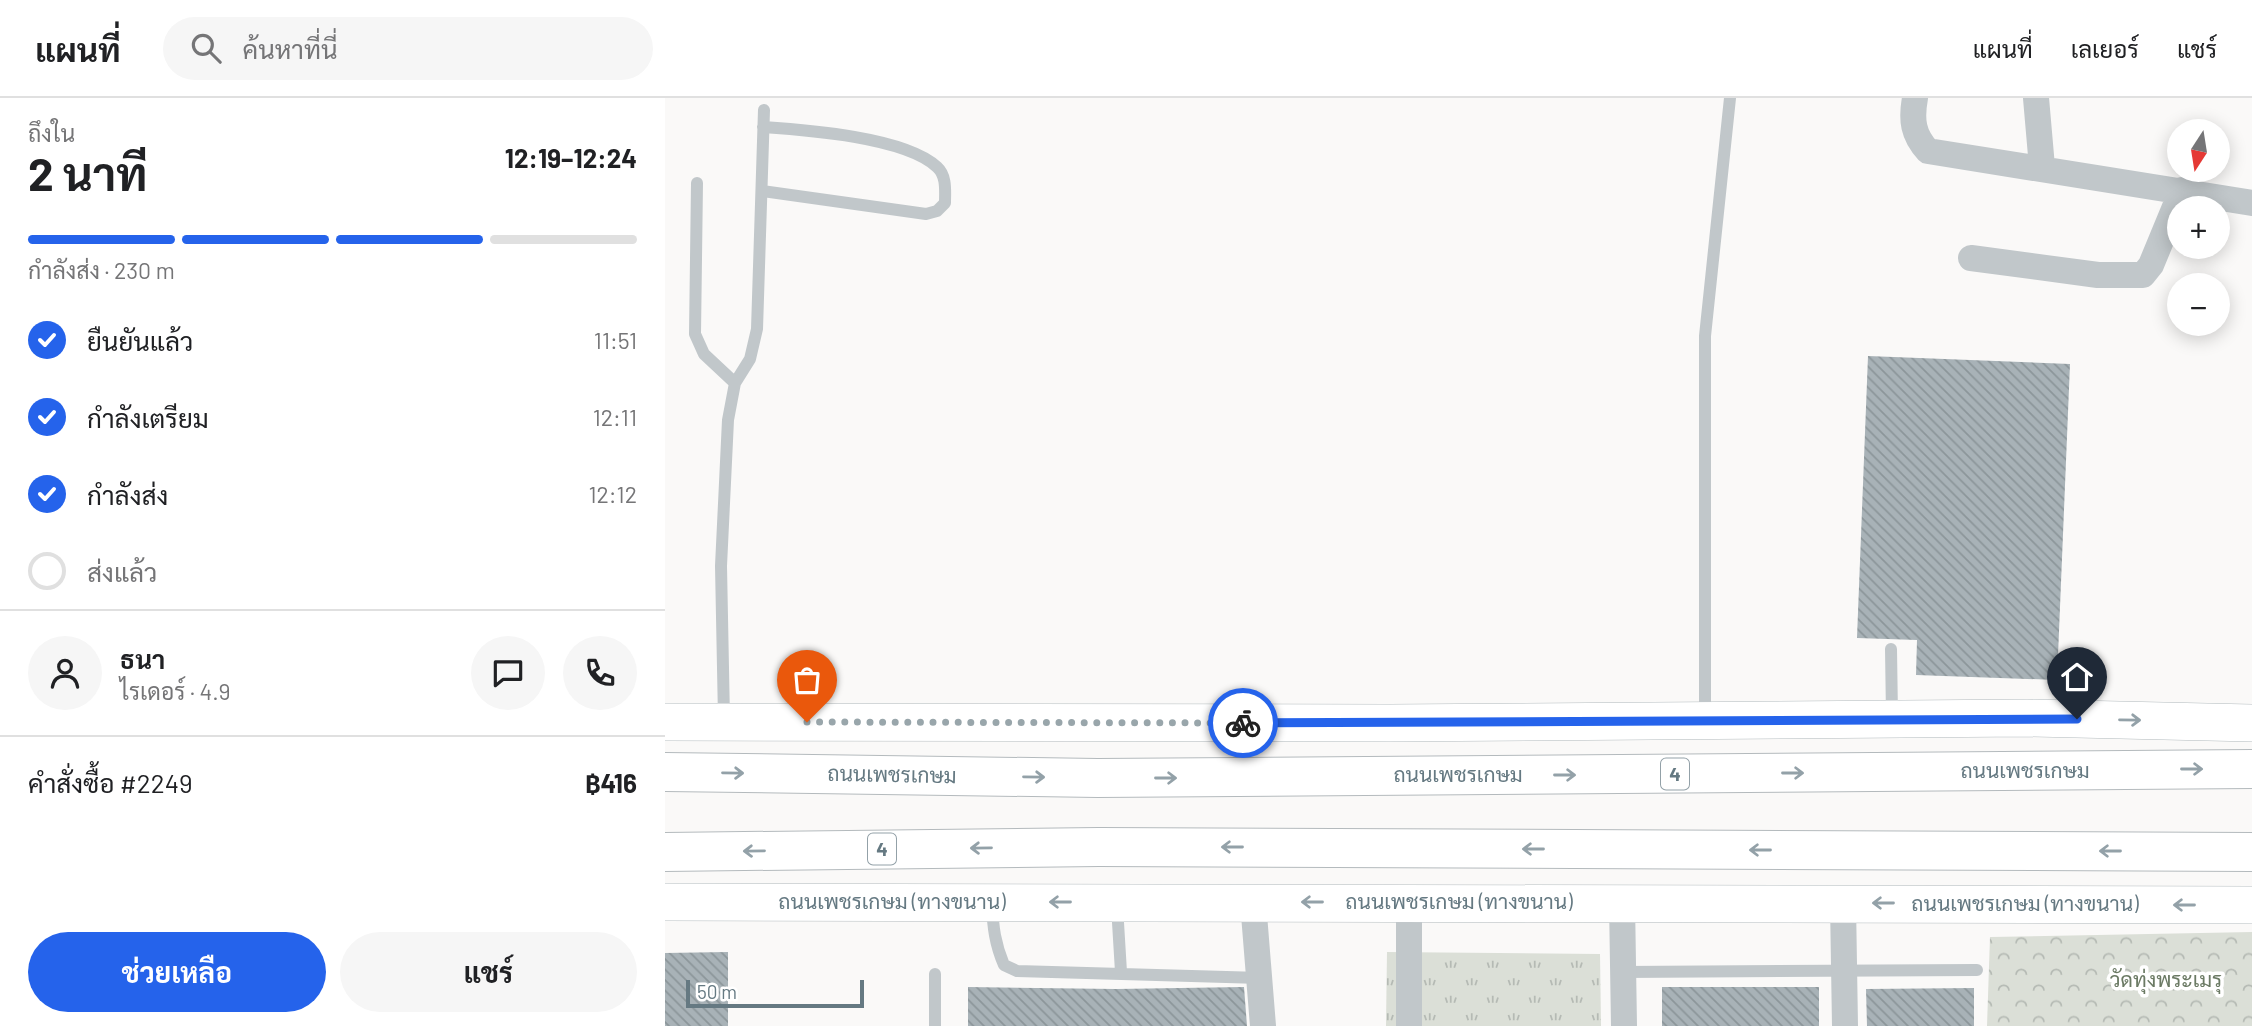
<!DOCTYPE html>
<html lang="th">
<head>
<meta charset="utf-8">
<style>
  :root { --surface:#fff; --page:#f6f6f6; --text:#202124; --muted:#757577; --line:#e0e0e0; --accent:#2563eb }
  body { margin:0; font-family:Barlow,Sarabun,sans-serif; background:var(--page); color:var(--text); height:100vh; display:flex; flex-direction:column; font-size:26px; white-space:nowrap }
  * { box-sizing:border-box; margin:0 }
  p { font-size:23px; color:var(--muted) }
  .icon { flex:none; width:38px; height:38px; fill:none; stroke:currentColor; stroke-width:2; stroke-linecap:round; stroke-linejoin:round }
  .map { position:relative; flex:1; overflow:hidden }
  .drawer { display:flex; flex-direction:column; background:var(--surface); width:665px }
  .drawer>* { flex:none }
  .needle { width:46px; rotate:192deg }
  .tools { position:absolute; left:1502px; top:21px; display:grid; gap:14px }
  .tools a { display:grid; place-items:center; width:63px; height:63px; border-radius:50%; background:var(--surface); box-shadow:0 4px 18px #0003; font-size:35px }
  .scale { position:absolute; left:21px; bottom:18px; width:178px; box-sizing:border-box; padding-left:7px; border:4px solid #657982; border-top:0; font-size:19px; line-height:24px; white-space:nowrap; color:#657982; -webkit-text-stroke:5px #fff; paint-order:stroke }
  .pin { position:absolute; display:grid; place-items:center; width:60px; height:60px; color:#fff; margin:-72px -30px; border-radius:50% 50% 50% 0; rotate:-45deg; box-shadow:0 0 7px #0007 }
  .pin .icon { rotate:45deg }
  .courier { position:absolute; display:grid; place-items:center; width:70px; height:70px; margin:-35px; border:5px solid #2563eb; border-radius:50%; background:#fff; color:#222; box-shadow:0 2px 9px #0007 }
  .overview em { font-style:normal; font-weight:700 }
  .overview div { display:flex; flex-direction:column-reverse }
  .overview { display:flex; align-items:center; justify-content:space-between; height:119px; padding:0 28px }
  h1 { font-size:46px; font-weight:700; line-height:52px }
  .bar { display:grid; grid-template-columns:repeat(4,1fr); gap:10px 7px; align-content:center; height:84px; padding:0 28px }
  .bar i { height:9px; border-radius:5px; background:var(--line) }
  .bar .current { background:var(--accent) }
  .bar p { grid-column:span 4 }
  .line { display:flex; align-items:center; gap:18px; padding:0 28px; border-top:2px solid var(--line) }
  .line div { flex:1 }
  .round { display:grid; place-items:center; flex:none; width:74px; height:74px; border-radius:37px; background:var(--page) }
  ol { padding:0 28px; list-style:none }
  li { display:flex; align-items:center; gap:21px; height:77px }
  li p { margin-inline-start:auto }
  li .icon { padding:7px; border-radius:50%; background:var(--accent); color:#fff; stroke-width:4 }
  li:last-child { color:var(--muted) }
  li i { width:38px; height:38px; border:4px solid var(--line); border-radius:50% }
  .cta { display:flex; gap:14px; margin-top:auto; padding:14px 28px }
  .cta a { flex:1; height:80px; border-radius:42px; background:var(--accent); color:#fff; font-size:28px; font-weight:700; line-height:80px; text-align:center }
  .cta a+a { background:var(--page); color:var(--text) }
  header { display:flex; align-items:center; gap:42px; box-sizing:border-box; height:98px; padding:0 35px; background:var(--surface); border-bottom:2px solid var(--line) }
  header strong { font-size:33px }
  nav { display:flex; gap:38px; margin-inline-start:auto; font-size:24px }
  .search { width:490px; height:63px; background:var(--page); display:flex; align-items:center; gap:18px; box-sizing:border-box; padding:0 24px; border-radius:38px; color:var(--muted); font-size:26px }
  main { display:flex; flex:1; min-height:0 }
  .map>svg:first-child { display:block }
  .grass { fill:url(#grass-tufts) }
  .forest { fill:url(#forest-crowns) }
  .building { fill:url(#building-back-hatch) }
  .lines { fill:none; stroke-linecap:round; stroke-linejoin:round }
  .secondary-casing { stroke:#b3bbbe; stroke-width:38 }
  .trunk-casing { stroke:#b4babd; stroke-width:40 }
  .service { stroke:#c1c7ca; stroke-width:12 }
  .minor { stroke:#c1c7ca; stroke-width:26 }
  .secondary { stroke:#fff; stroke-width:37 }
  .trunk { stroke:#fff; stroke-width:38 }
  .oneway { stroke:#93a1a8 }
  .done { stroke:#99a6ab; stroke-width:7; stroke-dasharray:0 12.6 }
  .route { stroke:#2563eb; stroke-width:9 }
  .labels { text-anchor:middle; stroke-width:7; stroke-linejoin:round; paint-order:stroke }
  .shield { fill:#fff; stroke:#93a1a8; stroke-width:2 }
  .shield-label { font-size:19px; font-weight:bold; fill:#657982 }
  .street-label { font-size:21px; fill:#657982; stroke:#fff }
  .park-label { font-size:21px; fill:#6b7a64; stroke:#fff }
</style>
</head>
<body>
<header>
<strong>แผนที่</strong>
<div class="search"><svg class="icon" aria-label="search" viewBox="0 0 24 24"><circle cx="10" cy="10" r="6"/><path d="M15 15l6 6"/></svg>ค้นหาที่นี่</div>
<nav><a>แผนที่</a><a>เลเยอร์</a><a>แชร์</a></nav>
</header>
<main>
<section class="drawer">
<div class="overview"><div><h1>2 นาที</h1><p>ถึงใน</p></div><em>12:19–12:24</em></div>
<div class="bar"><i class="current"></i><i class="current"></i><i class="current"></i><i></i><p>กำลังส่ง · 230 m</p></div>
<ol>
<li><svg class="icon" aria-label="check" viewBox="0 0 24 24"><path d="M5 12l5 5 9-10"/></svg>ยืนยันแล้ว<p>11:51</p></li>
<li><svg class="icon" aria-label="check" viewBox="0 0 24 24"><path d="M5 12l5 5 9-10"/></svg>กำลังเตรียม<p>12:11</p></li>
<li><svg class="icon" aria-label="check" viewBox="0 0 24 24"><path d="M5 12l5 5 9-10"/></svg>กำลังส่ง<p>12:12</p></li>
<li><i></i>ส่งแล้ว</li>
</ol>
<div class="line" style="height:126px"><a class="round"><svg class="icon" aria-label="person" viewBox="0 0 24 24"><circle cx="12" cy="8" r="4"/><path d="M4 21q1-7 8-7t8 7"/></svg></a><div><b>ธนา</b><p>ไรเดอร์ · 4.9</p></div><a class="round"><svg class="icon" aria-label="chat" viewBox="0 0 24 24"><path d="M4 5h16v11H9l-5 4z"/></svg></a><a class="round"><svg class="icon" aria-label="phone" viewBox="0 0 24 24"><path d="M5 4h4l2 5-3 2q2 4 5 5l2-3 5 2v4C11 20 4 13 5 4z"/></svg></a></div>
<div class="line" style="height:91px"><div>คำสั่งซื้อ #2249</div><b>฿416</b></div>
<div class="cta"><a>ช่วยเหลือ</a><a>แชร์</a></div>
</section>
<div class="map">
<svg width="1587" height="928" viewBox="0 0 1587 928">
  <defs>
    <pattern id="grass-tufts" width="24" height="20" patternUnits="userSpaceOnUse" patternTransform="scale(1.75)"><rect width="24" height="20" fill="#dbdfd7"/><path d="M3 7l-1-3M5 7V3M7 7l1-3M15 17l-1-3M17 17v-4M19 17l1-3" fill="none" stroke="#b5bab4"/></pattern>
    <pattern id="forest-crowns" width="20" height="18" patternUnits="userSpaceOnUse" patternTransform="scale(1.75)"><rect width="20" height="18" fill="#dbdfd7"/><path d="M2 6a3 3 0 1 1 6 0M12 15a3 3 0 1 1 6 0" fill="none" stroke="#b5bab4"/></pattern>
    <pattern id="building-back-hatch" width="6" height="6" patternUnits="userSpaceOnUse" patternTransform="scale(1.75)"><rect width="6" height="6" fill="#a8b2b7"/><path d="M-1 5l2 2M0 0l6 6M5-1l2 2" fill="none" stroke="#8c969a"/></pattern>
  </defs>
  <rect width="100%" height="100%" fill="#faf9f8"/>
  <path class="grass" d="M722,854l213,2 1,72h-215z"/>
  <path class="forest" d="M1587,834v94h-265l3,-89z"/>
  <path class="building" d="M1203,258l202,8 -13,316 -141,-5 1,-35 -60,-2z
    M63,854v74h-63v-73z
    M303,889l148,2 128,-2 3,39h-279z
    M997,889h157v39h-157z
    M1309,890v38h-107l-1,-37z"/>
  <g class="lines">
    <defs>
      <path id="secondary" d="M0,624l725,1 637,-5 225,5
        M0,804l1587,3"/>
      <path id="trunk" d="M0,674l433,6 1154,-9
        M0,754l434,-5 1153,5"/>
    </defs>
    <use href="#secondary" class="secondary-casing"/>
    <use href="#trunk" class="trunk-casing"/>
    <path class="service" d="M32,85l-2,151 9,20 31,29
      M97,93l164,23 11,-3 8,-8c0,-12 2,-27 -8,-36 -32,-30 -131,-37 -174,-40
      M1226,551l1,67
      M1040,618v-380l25,-238
      M59,621l-3,-153 7,-146 7,-37 15,-24 7,-30 7,-219
      M327,807c1,22 3,39 12,60l13,6 244,7
      M452,808l4,66
      M958,874l354,-2
      M270,928v-52"/>
    <path class="minor" d="M1250,0c-4,22 -2,37 13,53l324,52
      M1371,0l6,69
      M1306,160l127,17h45l8,-10 31,-75
      M588,804l10,124
      M744,804v124
      M957,804l2,124
      M1178,805l2,123"/>
    <use href="#secondary" class="secondary"/>
    <use href="#trunk" class="trunk"/>
  </g>
  <defs><path id="oneway-shaft" d="M-6 0H5M1.5-3L5.5 0L1.5 3" fill="none" stroke-width="1.6" stroke-linecap="round" stroke-linejoin="round" transform="scale(1.75)"/></defs>
  <g class="oneway">
    <use href="#oneway-shaft" transform="translate(1465 622) rotate(1)"/>
    <use href="#oneway-shaft" transform="translate(1527 671)"/>
    <use href="#oneway-shaft" transform="translate(68 675) rotate(1)"/>
    <use href="#oneway-shaft" transform="translate(1128 675)"/>
    <use href="#oneway-shaft" transform="translate(900 677)"/>
    <use href="#oneway-shaft" transform="translate(369 679) rotate(1)"/>
    <use href="#oneway-shaft" transform="translate(501 680)"/>
    <use href="#oneway-shaft" transform="translate(567 749) rotate(-180)"/>
    <use href="#oneway-shaft" transform="translate(316 750) rotate(179)"/>
    <use href="#oneway-shaft" transform="translate(868 751) rotate(-180)"/>
    <use href="#oneway-shaft" transform="translate(1095 752) rotate(-180)"/>
    <use href="#oneway-shaft" transform="translate(89 753) rotate(179)"/>
    <use href="#oneway-shaft" transform="translate(1445 753) rotate(-180)"/>
    <use href="#oneway-shaft" transform="translate(395 804) rotate(180)"/>
    <use href="#oneway-shaft" transform="translate(647 804) rotate(-180)"/>
    <use href="#oneway-shaft" transform="translate(1218 805) rotate(-180)"/>
    <use href="#oneway-shaft" transform="translate(1519 807) rotate(-180)"/>
  </g>
  <g class="lines">
    <path class="done" d="M142,624l436,1"/>
    <path class="route" d="M578,625l834,-4"/>
  </g>
  <g class="labels">
    <g class="shield">
      <rect x="996" y="660.5" width="28" height="31" rx="5"/>
      <rect x="203" y="735.5" width="28" height="31" rx="5"/>
    </g>
    <g class="shield-label">
      <text x="1010" y="683">4</text>
      <text x="217" y="758">4</text>
    </g>
    <g class="street-label">
      <text x="1360" y="680">ถนนเพชรเกษม</text>
      <text transform="translate(227 677) rotate(1)" y="7">ถนนเพชรเกษม</text>
      <text x="793" y="684">ถนนเพชรเกษม</text>
      <text x="227" y="811">ถนนเพชรเกษม (ทางขนาน)</text>
      <text x="794" y="811">ถนนเพชรเกษม (ทางขนาน)</text>
      <text x="1360" y="813">ถนนเพชรเกษม (ทางขนาน)</text>
    </g>
    <g class="park-label">
      <text x="1501" y="889">วัดทุ่งพระเมรุ</text>
    </g>
  </g>
</svg>
<div class="tools">
<a><svg class="needle" viewBox="-14 -14 28 28"><path d="M0-13l5 13h-10z" fill="#e53935"/><path d="M0 13l5-13h-10z" fill="#757577"/></svg></a>
<a>+</a>
<a>−</a>
</div>
<div class="scale">50 m</div>
<div class="pin" style="left:142px;top:624px;background:#ea580c"><svg class="icon" aria-label="bag" viewBox="0 0 24 24"><path d="M5 8h14l-1 12H6zM9 8a3 3 0 0 1 6 0"/></svg></div>
<div class="pin" style="left:1412px;top:621px;background:#1f2937"><svg class="icon" aria-label="home" viewBox="0 0 24 24"><path d="M3 11l9-7 9 7M6 9v11h12V9"/></svg></div>
<div class="courier" style="left:578px;top:625px"><svg class="icon" aria-label="bike" viewBox="0 0 24 24"><circle cx="6" cy="16" r="4"/><circle cx="18" cy="16" r="4"/><path d="M6 16l4-8h5l3 8M10 8l3 8H6M13 5h3"/></svg></div>
</div>
</main>
</body>
</html>
